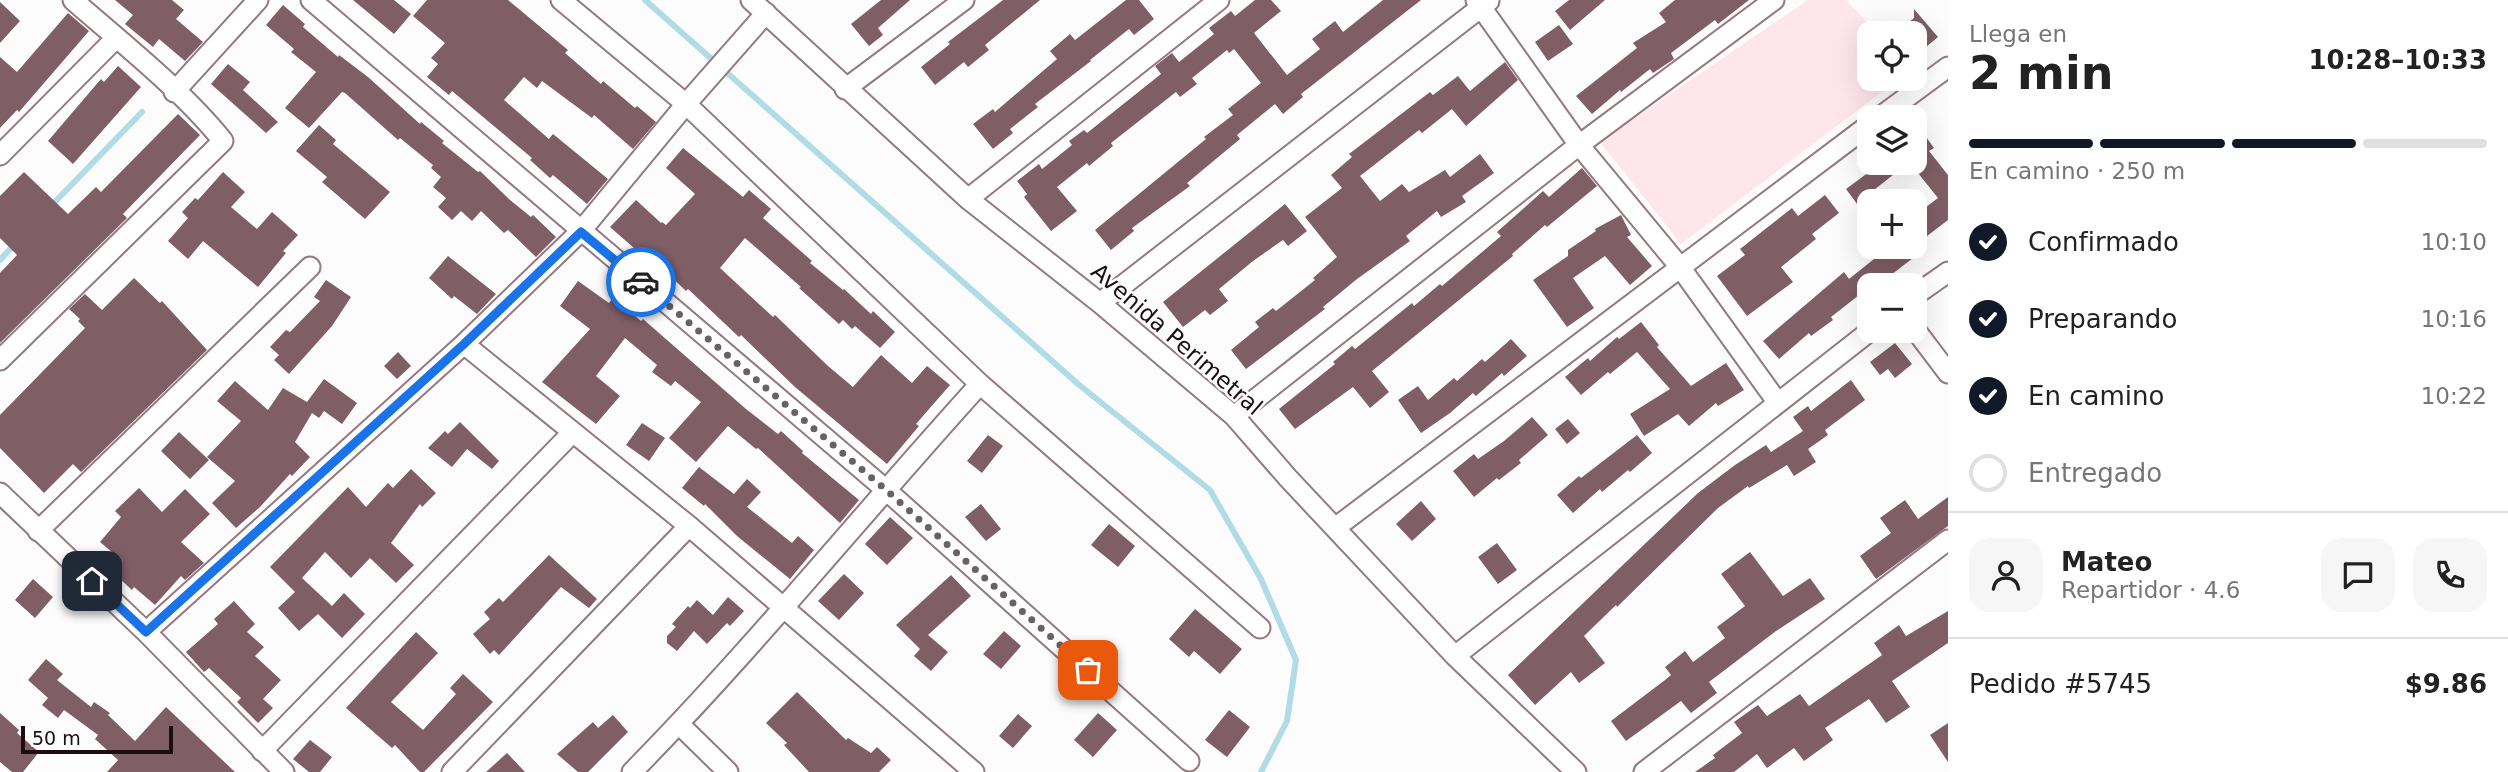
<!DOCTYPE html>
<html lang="es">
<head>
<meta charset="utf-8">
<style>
  :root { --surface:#fff; --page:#f6f6f6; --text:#222; --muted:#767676; --line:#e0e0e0; --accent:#111827 }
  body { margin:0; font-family:"DejaVu Sans",sans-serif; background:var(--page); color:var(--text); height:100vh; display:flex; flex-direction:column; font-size:26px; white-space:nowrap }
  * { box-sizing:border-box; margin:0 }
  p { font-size:23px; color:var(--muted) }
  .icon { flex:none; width:38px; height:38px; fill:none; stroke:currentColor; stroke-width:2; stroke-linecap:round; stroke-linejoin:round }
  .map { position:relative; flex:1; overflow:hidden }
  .panel { display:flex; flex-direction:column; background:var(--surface); width:560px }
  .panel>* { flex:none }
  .fabs { position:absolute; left:1857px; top:21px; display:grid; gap:14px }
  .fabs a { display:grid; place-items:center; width:70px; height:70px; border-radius:14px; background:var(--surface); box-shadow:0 7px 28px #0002; font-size:35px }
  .scale { position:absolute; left:21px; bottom:18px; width:152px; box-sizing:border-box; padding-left:7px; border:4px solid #1a0e11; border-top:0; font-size:19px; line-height:24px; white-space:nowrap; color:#1a0e11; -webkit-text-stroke:5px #fcfcfc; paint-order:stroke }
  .pin { position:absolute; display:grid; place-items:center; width:60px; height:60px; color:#fff; margin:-30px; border-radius:14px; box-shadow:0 4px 10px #0006 }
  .courier { position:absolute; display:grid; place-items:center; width:70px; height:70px; margin:-35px; border:5px solid #1a73e8; border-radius:50%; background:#fff; color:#222; box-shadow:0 2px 9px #0007 }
  .summary em { font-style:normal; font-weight:800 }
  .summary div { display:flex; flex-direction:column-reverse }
  .summary { display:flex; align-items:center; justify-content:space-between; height:119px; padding:0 21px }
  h1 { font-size:46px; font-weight:800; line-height:52px }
  .bar { display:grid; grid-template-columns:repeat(4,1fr); gap:10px 7px; align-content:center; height:84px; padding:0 21px }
  .bar i { height:9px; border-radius:5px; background:var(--line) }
  .bar .active { background:var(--accent) }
  .bar p { grid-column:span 4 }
  .line { display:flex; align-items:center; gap:18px; padding:0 21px; border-top:2px solid var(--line) }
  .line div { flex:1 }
  .round { display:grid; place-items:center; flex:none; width:74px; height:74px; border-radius:21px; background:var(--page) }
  ol { padding:0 21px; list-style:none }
  li { display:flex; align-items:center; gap:21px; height:77px }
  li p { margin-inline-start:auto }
  li .icon { padding:7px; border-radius:50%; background:var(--accent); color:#fff; stroke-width:4 }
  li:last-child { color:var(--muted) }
  li i { width:38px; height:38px; border:4px solid var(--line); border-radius:50% }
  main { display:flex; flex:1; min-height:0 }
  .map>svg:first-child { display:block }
  .green { fill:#ffe6ec }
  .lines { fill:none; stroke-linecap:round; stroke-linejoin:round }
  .stream { stroke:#b1dbe5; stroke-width:6 }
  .building { fill:#7f5e66 }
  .minor-casing { stroke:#977880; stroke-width:23 }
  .minor { stroke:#fff; stroke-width:19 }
  .done { stroke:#696163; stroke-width:7; stroke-dasharray:0 12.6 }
  .route { stroke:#1a73e8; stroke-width:9 }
  .labels { text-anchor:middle; stroke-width:5; stroke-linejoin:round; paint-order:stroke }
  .street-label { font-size:23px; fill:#1a0e11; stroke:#fcfcfc }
</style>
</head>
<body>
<main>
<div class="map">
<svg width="1948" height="772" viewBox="0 0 1948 772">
  <rect width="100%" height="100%" fill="#fcfcfc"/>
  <path class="green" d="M1808,0h38l31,33h-8v46h30l-218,165 -81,-102z"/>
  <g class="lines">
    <path class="stream" d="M645,0l433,384 132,106 51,89 35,81 -9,61 -26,51
      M51,206l91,-94
      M0,260l15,-16"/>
  </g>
  <path class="building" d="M115,0h57l12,10 -8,9 27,23 -18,19 -26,-22 -6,8 -28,-23 8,-9z
    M353,0h41l17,14 -17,20z
    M427,0h81l60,50 -3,3 36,31 2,-3 32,27 2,-2 19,16 -23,27 -39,-34 -2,3 -50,-37 -5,7 -13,-11 -20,23 45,39 4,-5 55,45 -21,25 -34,-29 -3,3 -20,-18 2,-2 -80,-67 -3,4 -22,-18 11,-13 -7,-6 14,-15 -32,-27z
    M881,0h29l-32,28 5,7 -14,11 -18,-22z
    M1003,0h37l-55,45 4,5 -21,17 -4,-5 -29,23 -14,-18 29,-23 -2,-2z
    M1126,0h13l15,19 -20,16 -5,-6 -39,31 1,1 -56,43 3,3 -28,22 3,4 -20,16 -20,-25 20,-15 2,3 62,-53 -7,-8 20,-17 5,6z
    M1255,0h16l10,11 -27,22 33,42 33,-26 -8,-10 23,-18 8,11 40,-32h38l-120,94 2,3 -20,17 -8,-10 -38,31 3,4 -53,44 3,3 -58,42 2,3 -23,19 -16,-20 111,-91 -2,-2 29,-22 -5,-6 33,-26 -27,-34 -5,4 -2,-3 -35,28 5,6 -17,13 -4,-5 -65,51 2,3 -24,20 -2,-3 -30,24 20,24 -26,20 -27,-34 3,-3 -10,-13 22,-17 3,5 30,-24 -3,-4 15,-11 3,3 74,-59 -6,-8 17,-13 7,9 35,-28 -5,-6 22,-17 4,5z
    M1569,0h36l-35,30 -15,-19z
    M1675,0h74l-31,24 -3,-4 -44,33 3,6 -21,14 -3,-4 -29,23 -1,-2 -28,24 -16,-18 61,-48 -4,-5 33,-21 -7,-9z
    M0,2l20,19 -20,22z
    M283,5l22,19 -2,3 35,30 1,-2 29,22 52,47 1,-2 23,19 -2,2 36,29 2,-1 30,29 21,17 2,-2 23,22 -20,20 -28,-27 -4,3 -23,-22 -9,10 -11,-10 -9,9 -14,-13 8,-9 -13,-11 8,-10 -10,-9 2,-3 -33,-27 -2,2 -53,-47 -3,-1 -33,36 -24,-20 31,-36 -25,-20 3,-3 -28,-24z
    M1914,9l24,28 -24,20v-24h-18l18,-15z
    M68,13l21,18 -70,81 -2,-2 -17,18v-71l17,15z
    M1559,25l14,19 -25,17 -13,-19z
    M1505,62l13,18 -52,46 -14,-17 -30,24 -3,-3 -59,46 20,25 22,-17 7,8 36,-22 5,7 30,-23 14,19 -32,23 4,6 -25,15 -4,-6 -31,25 4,5 -53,38 -34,28 2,2 -79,60 -15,-19 28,-23 -4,-5 18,-14 3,3 39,-31 -2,-2 24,-21 -32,-40 37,-29 -11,-13 21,-18 -3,-3 81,-62 3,3 25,-19 12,15z
    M228,64l22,18 -7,8 35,32 -12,11 -55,-49z
    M118,66l23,21 -68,77 -25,-23 53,-62 3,3z
    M178,114l22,21 -77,79 4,4 -127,125v-70l17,-18 -17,-17v-42l24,-24 44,42 28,-27 5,5z
    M1914,120l20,28 -5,3 19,24v45l-34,26v-30l24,-18 -24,-30z
    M319,125l17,15 -3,4 57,48 -25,27 -43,-37 5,-5 -31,-26z
    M683,148l60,49 6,-7 22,19 -8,9 49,43 -2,2 33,27 1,-1 27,25 2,-3 22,21 -15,16 -25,-22 -3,3 -9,-9 -4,4 -40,-36 2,-1 -56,-49 -25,30 53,49 2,-2 53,51 25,21 28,-32 31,28 15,-17 23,19 -34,39 3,2 -32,38 -92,-77 -54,-52 -2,2 -51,-48 -2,2 -26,-25 -2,3 -48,-42 26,-27 25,23 1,-1 4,3 29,-31 -29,-26z
    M1862,163h46l-34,27 4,4 -18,14 -14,-19 23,-17z
    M1582,168l15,18 -50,41 -2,-2 -33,29 1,2 -141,115 17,21 -19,16 -17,-21 -58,42 -16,-20 56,-45 -2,-2 19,-16 3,3 57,-46 2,3 26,-22 2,2 59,-50 -4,-4 46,-41 6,6z
    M223,172l22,20 -14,15 26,22 15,-17 26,23 -15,16 3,2 -28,34 -55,-46 -15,18 -20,-18 20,-23 -6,-6 13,-14 3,2z
    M1825,195l14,18 -27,21 4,5 -35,28 12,15 -46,34 -30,-40 28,-21 -5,-6 52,-41 6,8z
    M1285,204l22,27 -19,15 -5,-6 -30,21 -34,28 9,12 -18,14 -5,-5 -22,17 -20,-25z
    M1621,215l10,20 -4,2 25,29 -22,19 -25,-29 -32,22 21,30 -27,19 -34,-47 35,-24v-6l28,-19 -1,-2z
    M1889,247h15l9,11 -35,27h-9v8l-3,3 -3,-4 -32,25 2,3 -22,16 -2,-3 -30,26 -16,-18 81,-69 5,7z
    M448,256l48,38 -19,20 -23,-18 -2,3 -23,-21z
    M134,278l26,25 2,-2 45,49 -126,122 -8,-8 -29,29 -44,-45v-33l85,-87 -7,-7 2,-2 -11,-10 16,-15 17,16z
    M326,280l25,17 -19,29 -43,48 -15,-14 5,-5 -9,-8 16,-17 4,2 30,-31 -6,-4z
    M578,281l31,22 4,-5 28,23 2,-2 103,90 32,25 3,-3 22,20 -1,2 57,47 -19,23 -82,-75 -2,1 -28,-23 -32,36 -27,-24 32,-36 -26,-21 -4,5 -19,-14 5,-7 -32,-27 -29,38 24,20 -24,28 -54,-42 48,-53 -30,-23z
    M1641,322l18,23 -2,2 34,39 35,-23 18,27 -26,16 -2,-3 -27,23 -11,-12 -34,22 -14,-22 40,-25 -33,-37 -27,22 -2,-2 -27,23 -16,-18 23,-19 2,3 27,-24 2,2z
    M1511,339l16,17 -23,20 -2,-3 -26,23 -3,-3 -23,20 -29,20 -23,-33 20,-14 10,14 26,-22 3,3 25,-22 3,3z
    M1895,343l17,21 -17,14 -7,-9 -8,6 -10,-13z
    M398,352l13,14 -14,13 -13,-13z
    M324,379l33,24 -15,21 -18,-13 -5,7 -7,-5 -17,29 15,15 -18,19 -2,-2 -30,33 -24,21 -24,-25 23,-22 -28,-24 34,-36 -24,-20 18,-20 33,29 15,-22 24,14z
    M1851,380l14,20 -40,30 3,5 -20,14 8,13 -22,14 -7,-11 -38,23 -1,-2 -30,22 -101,99 -1,-2 -32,31 21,27 -26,20 -8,-11 -36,33 -27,-30 190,-182 37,-28 31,-20 5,7 32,-21 -10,-14 15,-11 3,5z
    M1532,417l16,18 -29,25 2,3 -22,17 -2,-2 -23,19 -21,-26 21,-17 4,5 26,-18z
    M1568,419l12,14 -13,11 -12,-15z
    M460,422l39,39 -7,8 -25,-20 -15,18 -24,-19 17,-17 3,3z
    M642,423l23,15 -16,23 -23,-16z
    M179,432l30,28 -19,19 -29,-28z
    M988,435l15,11 -21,27 -15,-12z
    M1637,435l15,18 -22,19 -2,-2 -26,22 -2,-3 -27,24 -16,-18 22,-19 2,2z
    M699,467l35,27 13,-15 14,13 -14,15 45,36 6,-7 16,14 -24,29 -53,-43 -32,-32 -1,2 -22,-18z
    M411,469l25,24 -14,14 -2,-3 -29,39 23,22 -18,18 -26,-25 -19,20 -26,-26 -23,26 30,28 12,-13 21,21 -23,24 -24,-24 -19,17 -21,-23 17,-16 -25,-25 78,-80 18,20 22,-24 5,5z
    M139,488l23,24 23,-23 25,25 -29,28 23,21 -19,17 -4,-4 -26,29 -21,-18 -2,3 -23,-21 10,-11 -19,-16 21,-25 -6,-6z
    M1948,497v29l-72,53 -16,-23 31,-23 -11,-15 25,-18 13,19z
    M1421,501l15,18 -24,22 -16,-17z
    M981,504l20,25 -15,12 -21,-24z
    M890,517l23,21 -26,27 -22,-21z
    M1109,524l26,22 -17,21 -27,-22z
    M1497,543l20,27 -19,14 -20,-27z
    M1750,552l33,44 27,-18 15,21 -49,32 -67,51 8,11 -26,20 -10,-12 -55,40 -15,-20 54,-41 6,-5 -6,-8 20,-16 8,11 32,-24 -8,-11 28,-21 -24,-32z
    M549,555l48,44 -8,9 -28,-21 -62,68 -5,-5 -4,4 -17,-20 17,-15 -6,-7 15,-14 4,4z
    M844,574l20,19 -25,27 -21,-19z
    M951,575l20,21 -43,39 20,17 -17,19 -17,-15 6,-7 -24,-24z
    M33,579l20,18 -18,21 -20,-18z
    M728,597l16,14 -14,15 -3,-3 -20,21 -13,-13 -17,20 -10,-8v-7l9,-9 -4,-3 16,-18 2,2 7,-8 16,15z
    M234,601l21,23 -8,8 17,15 -9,9 26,24 -18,19 10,9 -15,15 -21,-21 4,-4 -32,-30 -5,4 -18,-20 32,-28 -4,-5z
    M1195,609l47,40 -22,25 -26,-23 -5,6 -20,-18z
    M1948,611v32l-56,38 18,26 -24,16 -17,-24 -44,29 8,12 -29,21 -10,-13 -27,20 -10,-14 -23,18h-39l20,-14 -2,-3 29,-22 -8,-11 24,-17 9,11 33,-22 9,12 73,-51 -8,-12 25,-18 7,11z
    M1004,631l17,15 -20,23 -18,-15z
    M416,632l22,21 -47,49 32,28 33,-36 -6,-6 13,-14 30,28 -69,70h-4l-25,-27 -3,3 -46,-40z
    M46,659l17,15 -6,6 34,27 3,-5 16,11 -2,2 27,26 31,-34 69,65h-128l11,-12 -23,-21 3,-4 -34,-25 -6,8 -16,-13 6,-7 -20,-18z
    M797,692l49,48 2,-2 23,15 6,-6 14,13 -12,12h-70l-25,-27 3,-2 -21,-20z
    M1229,710l21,17 -23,30 -22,-17z
    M0,713l19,17 -2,3 22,19 -16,20h-11l-12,-10z
    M1098,713l19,17 -24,27 -19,-17z
    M1018,714l14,12 -19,22 -14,-12z
    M613,715l15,17 -40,40h-10l-21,-18 36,-32 5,6z
    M1948,723v39l-18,-27z
    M310,740l22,17 -12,15h-11l-16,-13z
    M507,753l18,19h-39z"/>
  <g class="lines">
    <defs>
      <path id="minor" d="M311,0l574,489 304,272
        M561,0l125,104 294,280 280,244
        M751,0l217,199 132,104 134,113 54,62 167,178 121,116
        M1476,0l103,145 101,122 98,136
        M845,89l119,-89
        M174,92l84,-92
        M1880,117l68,-50
        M0,155l116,-117
        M968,199l251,-199
        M1914,296l34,-24
        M1100,303l389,-302
        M1914,328l34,45
        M464,344l225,182 285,246
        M0,360l223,-219c-40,-50 -101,-98 -150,-141
        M1234,416l345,-271 195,-145
        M0,493l146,139 138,140
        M1335,528l534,-403
        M38,531l272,-264
        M146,632l318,-288 117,-113 105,-127 80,-91
        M1455,656l415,-325
        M679,724l49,48
        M262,751l310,-318
        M452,772l237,-246
        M632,772c122,-124 231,-259 348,-388
        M1644,772l304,-232"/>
    </defs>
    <use href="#minor" class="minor-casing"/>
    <use href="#minor" class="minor"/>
  </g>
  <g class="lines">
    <path class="done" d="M641,282l244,207 203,181"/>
    <path class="route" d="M92,581l54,51 318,-288 117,-112 60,50"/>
  </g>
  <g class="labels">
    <g class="street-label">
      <text transform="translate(1177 339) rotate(41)" y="8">Avenida Perimetral</text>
    </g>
  </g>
</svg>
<div class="fabs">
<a><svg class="icon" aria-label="locate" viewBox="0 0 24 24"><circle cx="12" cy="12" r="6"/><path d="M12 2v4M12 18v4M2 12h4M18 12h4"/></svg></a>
<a><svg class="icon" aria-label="layers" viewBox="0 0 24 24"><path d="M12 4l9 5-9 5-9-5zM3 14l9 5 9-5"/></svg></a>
<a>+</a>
<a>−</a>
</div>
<div class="scale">50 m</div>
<div class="pin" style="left:1088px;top:670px;background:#ea580c"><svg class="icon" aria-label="bag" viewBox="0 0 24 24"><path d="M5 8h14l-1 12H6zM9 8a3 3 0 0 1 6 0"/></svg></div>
<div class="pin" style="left:92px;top:581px;background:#1f2937"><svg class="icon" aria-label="home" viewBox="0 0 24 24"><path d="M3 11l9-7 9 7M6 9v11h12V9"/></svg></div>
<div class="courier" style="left:641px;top:282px"><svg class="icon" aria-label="car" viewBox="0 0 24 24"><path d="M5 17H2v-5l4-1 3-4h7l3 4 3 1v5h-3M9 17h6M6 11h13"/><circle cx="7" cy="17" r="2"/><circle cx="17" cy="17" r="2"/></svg></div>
</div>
<section class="panel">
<div class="summary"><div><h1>2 min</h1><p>Llega en</p></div><em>10:28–10:33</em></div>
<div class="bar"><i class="active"></i><i class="active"></i><i class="active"></i><i></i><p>En camino · 250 m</p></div>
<ol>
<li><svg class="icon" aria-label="check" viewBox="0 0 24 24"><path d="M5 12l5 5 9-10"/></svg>Confirmado<p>10:10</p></li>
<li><svg class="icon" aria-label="check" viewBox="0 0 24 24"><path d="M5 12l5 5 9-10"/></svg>Preparando<p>10:16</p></li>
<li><svg class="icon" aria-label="check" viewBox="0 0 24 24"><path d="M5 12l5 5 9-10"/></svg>En camino<p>10:22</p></li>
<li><i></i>Entregado</li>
</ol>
<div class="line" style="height:126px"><a class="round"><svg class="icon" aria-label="person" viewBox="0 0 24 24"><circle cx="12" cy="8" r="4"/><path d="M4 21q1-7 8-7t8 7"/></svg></a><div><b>Mateo</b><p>Repartidor · 4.6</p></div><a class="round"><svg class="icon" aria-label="chat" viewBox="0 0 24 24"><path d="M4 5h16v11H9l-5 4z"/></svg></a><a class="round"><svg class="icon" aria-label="phone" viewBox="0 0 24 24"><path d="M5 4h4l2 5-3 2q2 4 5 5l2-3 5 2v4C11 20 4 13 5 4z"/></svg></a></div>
<div class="line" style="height:91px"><div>Pedido #5745</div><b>$9.86</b></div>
</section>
</main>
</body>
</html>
